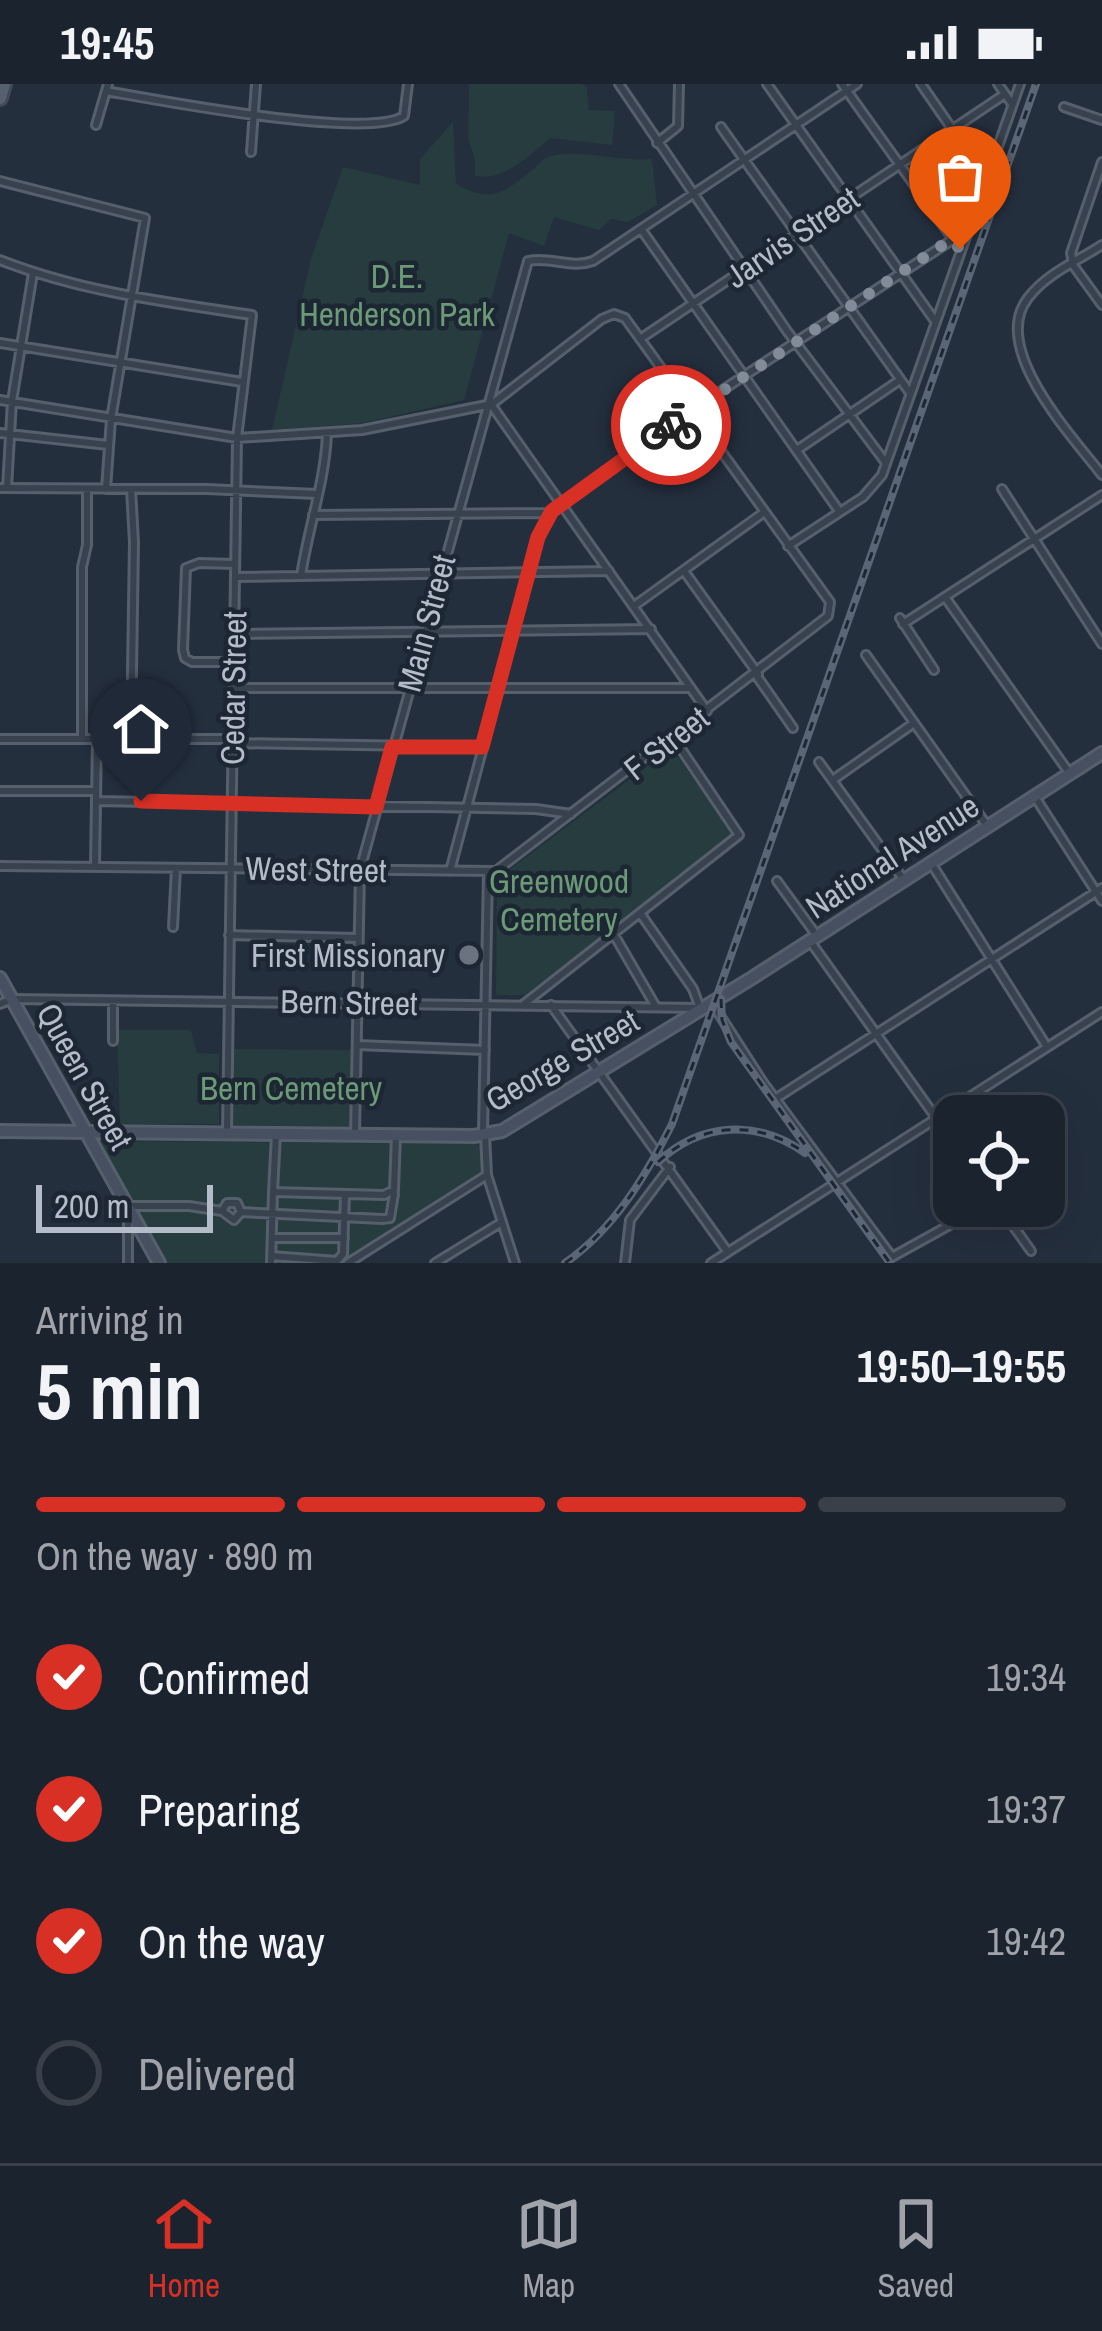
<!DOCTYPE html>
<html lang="en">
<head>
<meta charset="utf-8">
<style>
  :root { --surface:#1b232e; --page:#282f3a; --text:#f1f3f6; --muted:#a0a4aa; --line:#39404a; --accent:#d93025 }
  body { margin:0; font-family:"Archivo Narrow",sans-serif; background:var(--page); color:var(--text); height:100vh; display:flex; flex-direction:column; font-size:45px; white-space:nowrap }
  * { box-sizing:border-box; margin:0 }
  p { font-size:39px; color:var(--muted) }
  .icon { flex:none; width:66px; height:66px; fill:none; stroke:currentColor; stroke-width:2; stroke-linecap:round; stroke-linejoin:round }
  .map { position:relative; height:1179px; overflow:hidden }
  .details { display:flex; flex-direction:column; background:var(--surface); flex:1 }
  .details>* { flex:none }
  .fabs { position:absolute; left:933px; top:1011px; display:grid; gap:24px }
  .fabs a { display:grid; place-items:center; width:132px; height:132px; border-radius:24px; background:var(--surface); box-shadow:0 12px 48px #0002,0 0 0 3px var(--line); font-size:60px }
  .scale { position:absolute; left:36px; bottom:30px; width:177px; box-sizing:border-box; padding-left:12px; border:6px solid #b4bcc9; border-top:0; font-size:33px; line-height:42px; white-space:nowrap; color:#b4bcc9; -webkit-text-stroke:9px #1d2633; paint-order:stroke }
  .pin { position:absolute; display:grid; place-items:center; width:102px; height:102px; color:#fff; margin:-123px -51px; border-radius:50% 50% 50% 0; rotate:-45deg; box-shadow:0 0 12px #0007 }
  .pin .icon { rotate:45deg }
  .courier { position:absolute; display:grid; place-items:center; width:120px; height:120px; margin:-60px; border:9px solid #d93025; border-radius:50%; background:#fff; color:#222; box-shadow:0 3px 15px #0007 }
  .head em { font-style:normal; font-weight:700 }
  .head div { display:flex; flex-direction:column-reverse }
  .head { display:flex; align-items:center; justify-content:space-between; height:204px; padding:0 36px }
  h1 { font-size:78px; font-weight:700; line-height:90px }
  .bar { display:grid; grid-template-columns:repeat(4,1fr); gap:18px 12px; align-content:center; height:144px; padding:0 36px }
  .bar i { height:15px; border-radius:9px; background:var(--line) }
  .bar .on { background:var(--accent) }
  .bar p { grid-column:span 4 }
  ol { padding:0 36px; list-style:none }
  li { display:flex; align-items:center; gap:36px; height:132px }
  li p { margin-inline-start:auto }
  li .icon { padding:12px; border-radius:50%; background:var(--accent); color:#fff; stroke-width:4 }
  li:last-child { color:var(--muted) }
  li i { width:66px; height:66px; border:6px solid var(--line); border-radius:50% }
  .status { display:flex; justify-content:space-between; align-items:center; height:84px; padding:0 60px; background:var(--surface); direction:ltr }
  .status svg { height:33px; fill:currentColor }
  .dock { display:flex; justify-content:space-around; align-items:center; height:168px; border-top:3px solid var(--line); background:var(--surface); font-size:33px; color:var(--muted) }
  .dock a { display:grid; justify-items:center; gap:6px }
  .dock .on { color:var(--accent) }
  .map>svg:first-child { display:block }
  .green { fill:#263c3f }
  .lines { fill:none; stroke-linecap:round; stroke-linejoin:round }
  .street-casing { stroke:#565f6c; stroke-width:12 }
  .secondary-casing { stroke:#565f6c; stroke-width:16 }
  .primary-casing { stroke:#414a57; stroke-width:18 }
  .street { stroke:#38414e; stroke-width:6 }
  .secondary { stroke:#465061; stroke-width:10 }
  .primary { stroke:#56606e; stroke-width:12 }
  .rail-casing { stroke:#5a6575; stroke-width:8 }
  .rail { stroke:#1d2633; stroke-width:3; stroke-dasharray:9; stroke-linecap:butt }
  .done { stroke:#828b98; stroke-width:12; stroke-dasharray:0 21.6 }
  .route { stroke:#d93025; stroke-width:15 }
  .worship-dot { fill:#6b7280; stroke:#1d2633; stroke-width:4.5 }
  .labels { text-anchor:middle; stroke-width:9; stroke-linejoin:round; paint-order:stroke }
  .street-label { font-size:33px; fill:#b4bcc9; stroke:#1d2633 }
  .park-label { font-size:33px; fill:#6b9a76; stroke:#1d2633 }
  .poi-label { font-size:33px; fill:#b4bcc9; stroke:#1d2633; text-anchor:end }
</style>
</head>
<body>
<div class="status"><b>19:45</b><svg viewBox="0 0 49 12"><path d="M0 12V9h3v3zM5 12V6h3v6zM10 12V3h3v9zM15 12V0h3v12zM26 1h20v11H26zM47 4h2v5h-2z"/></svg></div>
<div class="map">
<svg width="1102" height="1179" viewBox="0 0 1102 1179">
  <rect width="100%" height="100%" fill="#242f3e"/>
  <path class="green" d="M469,0h113l5,3 2,23 26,1 -3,34 -62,-7c-21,18 -46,43 -75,38v-17l-7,-20z
    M453,38l3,62c33,19 48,10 76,-14 9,-8 11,-13 23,-15 31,-5 65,7 97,4l5,46 -29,17 -17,-3 -12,11 -45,-13 -10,29 -35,-13 -45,167 -101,23 -91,7 39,-171 32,-92 77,18v-26z
    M671,664l64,87 -210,160h-29l1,-116z
    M117,946h74l6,23 22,1v70h-99z
    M233,965l118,1 -2,77 -117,-2z
    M99,1057l377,3 5,2v27l-143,90h-173z"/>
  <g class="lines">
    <defs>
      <path id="street" d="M619,0l168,247 99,132
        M767,0l168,237
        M842,0l118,165
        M921,0l65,94
        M998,0l14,20
        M106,7c52,9 260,49 298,25l4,-32
        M1064,23l38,13
        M96,41l12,-41
        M721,43l189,266
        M657,59l21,-17 1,-42
        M251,68l5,-68
        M0,97l145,37 -34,201 -5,70
        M641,145l198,282
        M1102,161c-26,17 -55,28 -74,53 -39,50 44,138 74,177
        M0,176c82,32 165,42 252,55l-15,123 -10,694
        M1073,181l-2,-12 31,-91
        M1073,181l29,40
        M640,255l365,-245
        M0,259l242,39
        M0,316l237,38 125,-8 125,-25
        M490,319l217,308
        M0,349l108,12
        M797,366l103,-70
        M0,404l207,1 110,5
        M7,404l5,-87 21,-128
        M131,405l3,53 -3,196
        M1002,405l100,155
        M313,431l236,-2
        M788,462l75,-49 19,-22 138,-391
        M684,487l74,103
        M301,492c7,-48 24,-94 26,-142
        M235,493l374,-6
        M945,513l125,177
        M634,522l129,-93
        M900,534l34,52
        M903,540l199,-129
        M234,550l417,-5
        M866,571l122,172
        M233,578h-41l-7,-4 -2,-8 3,-82 13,-5 36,1
        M756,591l37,53
        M233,604h458
        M82,653v-170l5,-22v-56
        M0,655h232
        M232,659l248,4
        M819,678l85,118
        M834,695l80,-56
        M0,707h96
        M1035,713l67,104
        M96,717l440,8 35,5
        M931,779l116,184
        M95,781l2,-128
        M0,782l496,5 332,-255 2,-14 -205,-284 -11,-4 -12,5 -110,85
        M450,787l89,-334 13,-26 149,-107 251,-164
        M777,797l40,55
        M173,843l3,-59
        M613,849l43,74
        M229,851l128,3
        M810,857l144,202
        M712,919l50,78 130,176 92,-51
        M0,920l12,-5 688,9 -7,-19 -53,-76
        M524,920l215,-169 -66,-98
        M551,921l176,246
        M113,957v-40
        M357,961l128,5
        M775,1015l327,-211
        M483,1048l5,-260
        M276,1050l-3,58 111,3 10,-5 2,-55
        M355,1050l5,-264 168,-609c23,-5 42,8 65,0l264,-177
        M485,1051l2,40 28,88
        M133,1122h56l33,5
        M999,1122l32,45
        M241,1128l-7,8 -12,-9 5,-8h10l4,9 141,7 8,-1 4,-24
        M272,1154h72
        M271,1172l66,5 6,-7 2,-60
        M128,1179v-40l4,-8
        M271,1179l2,-71
        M348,1179l139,-88
        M435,1179l67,-41
        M625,1179l5,-43 40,-53
        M711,1179l391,-251"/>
      <path id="secondary" d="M0,894l159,285
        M0,1047l474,5 28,-5 250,-153 350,-225"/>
      <path id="primary" d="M0,14l4,-14"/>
    </defs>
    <use href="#street" class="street-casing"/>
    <use href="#secondary" class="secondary-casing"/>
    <use href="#primary" class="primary-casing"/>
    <use href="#street" class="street"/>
    <use href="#secondary" class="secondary"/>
    <use href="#primary" class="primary"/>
    <defs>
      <path id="rail" d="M721,915l1,21 9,22 159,221
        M658,1078c43,-40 99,-43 147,-9
        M565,1179c50,-35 80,-86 107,-139l364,-1040"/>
    </defs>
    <use href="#rail" class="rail-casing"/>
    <use href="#rail" class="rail"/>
  </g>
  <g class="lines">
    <path class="done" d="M671,341l273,-181 8,-4 8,9"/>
    <path class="route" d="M141,717l235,6 16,-60h90l56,-210 14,-26 119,-86"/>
  </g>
  <circle class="worship-dot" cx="469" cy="871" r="12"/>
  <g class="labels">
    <g class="street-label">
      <text transform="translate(792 153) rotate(-34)" y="12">Jarvis Street</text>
      <text transform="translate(426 539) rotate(-75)" y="12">Main Street</text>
      <text transform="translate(233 604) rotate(-89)" y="12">Cedar Street</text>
      <text transform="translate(666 659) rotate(-38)" y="12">F Street</text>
      <text transform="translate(892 772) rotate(-33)" y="12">National Avenue</text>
      <text transform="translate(316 785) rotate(1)" y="12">West Street</text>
      <text transform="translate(349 918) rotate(1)" y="12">Bern Street</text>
      <text transform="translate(562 976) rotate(-30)" y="12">George Street</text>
      <text transform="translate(85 992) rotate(61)" y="12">Queen Street</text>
    </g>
    <g class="park-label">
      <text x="397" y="204">D.E.<tspan x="397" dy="38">Henderson Park</tspan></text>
      <text x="559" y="809">Greenwood<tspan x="559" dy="38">Cemetery</tspan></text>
      <text x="291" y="1016">Bern Cemetery</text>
    </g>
    <g class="poi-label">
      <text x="445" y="883">First Missionary</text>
    </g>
  </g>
</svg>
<div class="fabs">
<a><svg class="icon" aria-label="locate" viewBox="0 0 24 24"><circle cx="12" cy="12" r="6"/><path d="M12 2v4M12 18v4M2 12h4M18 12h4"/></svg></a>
</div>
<div class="scale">200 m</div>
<div class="pin" style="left:960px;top:165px;background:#ea580c"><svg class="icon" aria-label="bag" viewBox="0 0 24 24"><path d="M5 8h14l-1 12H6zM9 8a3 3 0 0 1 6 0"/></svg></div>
<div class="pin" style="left:141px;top:717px;background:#1f2937"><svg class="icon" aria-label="home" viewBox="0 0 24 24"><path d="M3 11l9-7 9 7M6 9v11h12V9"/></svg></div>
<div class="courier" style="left:671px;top:341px"><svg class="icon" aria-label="bike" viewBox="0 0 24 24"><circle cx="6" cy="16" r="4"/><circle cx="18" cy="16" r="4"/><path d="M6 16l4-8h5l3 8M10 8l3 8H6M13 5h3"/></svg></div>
</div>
<section class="details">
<div class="head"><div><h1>5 min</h1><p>Arriving in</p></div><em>19:50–19:55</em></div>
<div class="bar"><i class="on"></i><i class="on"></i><i class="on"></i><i></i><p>On the way · 890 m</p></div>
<ol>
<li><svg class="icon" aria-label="check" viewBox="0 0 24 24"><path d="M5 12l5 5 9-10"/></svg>Confirmed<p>19:34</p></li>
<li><svg class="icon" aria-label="check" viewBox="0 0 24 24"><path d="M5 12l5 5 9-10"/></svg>Preparing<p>19:37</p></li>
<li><svg class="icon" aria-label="check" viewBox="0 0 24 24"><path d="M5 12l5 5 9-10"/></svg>On the way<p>19:42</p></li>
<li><i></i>Delivered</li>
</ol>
</section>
<nav class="dock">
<a class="on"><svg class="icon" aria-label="home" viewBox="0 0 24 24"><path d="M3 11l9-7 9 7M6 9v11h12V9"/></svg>Home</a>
<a><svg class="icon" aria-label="map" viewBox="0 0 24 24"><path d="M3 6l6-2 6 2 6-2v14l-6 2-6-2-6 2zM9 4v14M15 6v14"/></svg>Map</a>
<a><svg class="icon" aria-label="saved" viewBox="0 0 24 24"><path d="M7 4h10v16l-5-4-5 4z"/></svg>Saved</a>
</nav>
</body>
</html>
